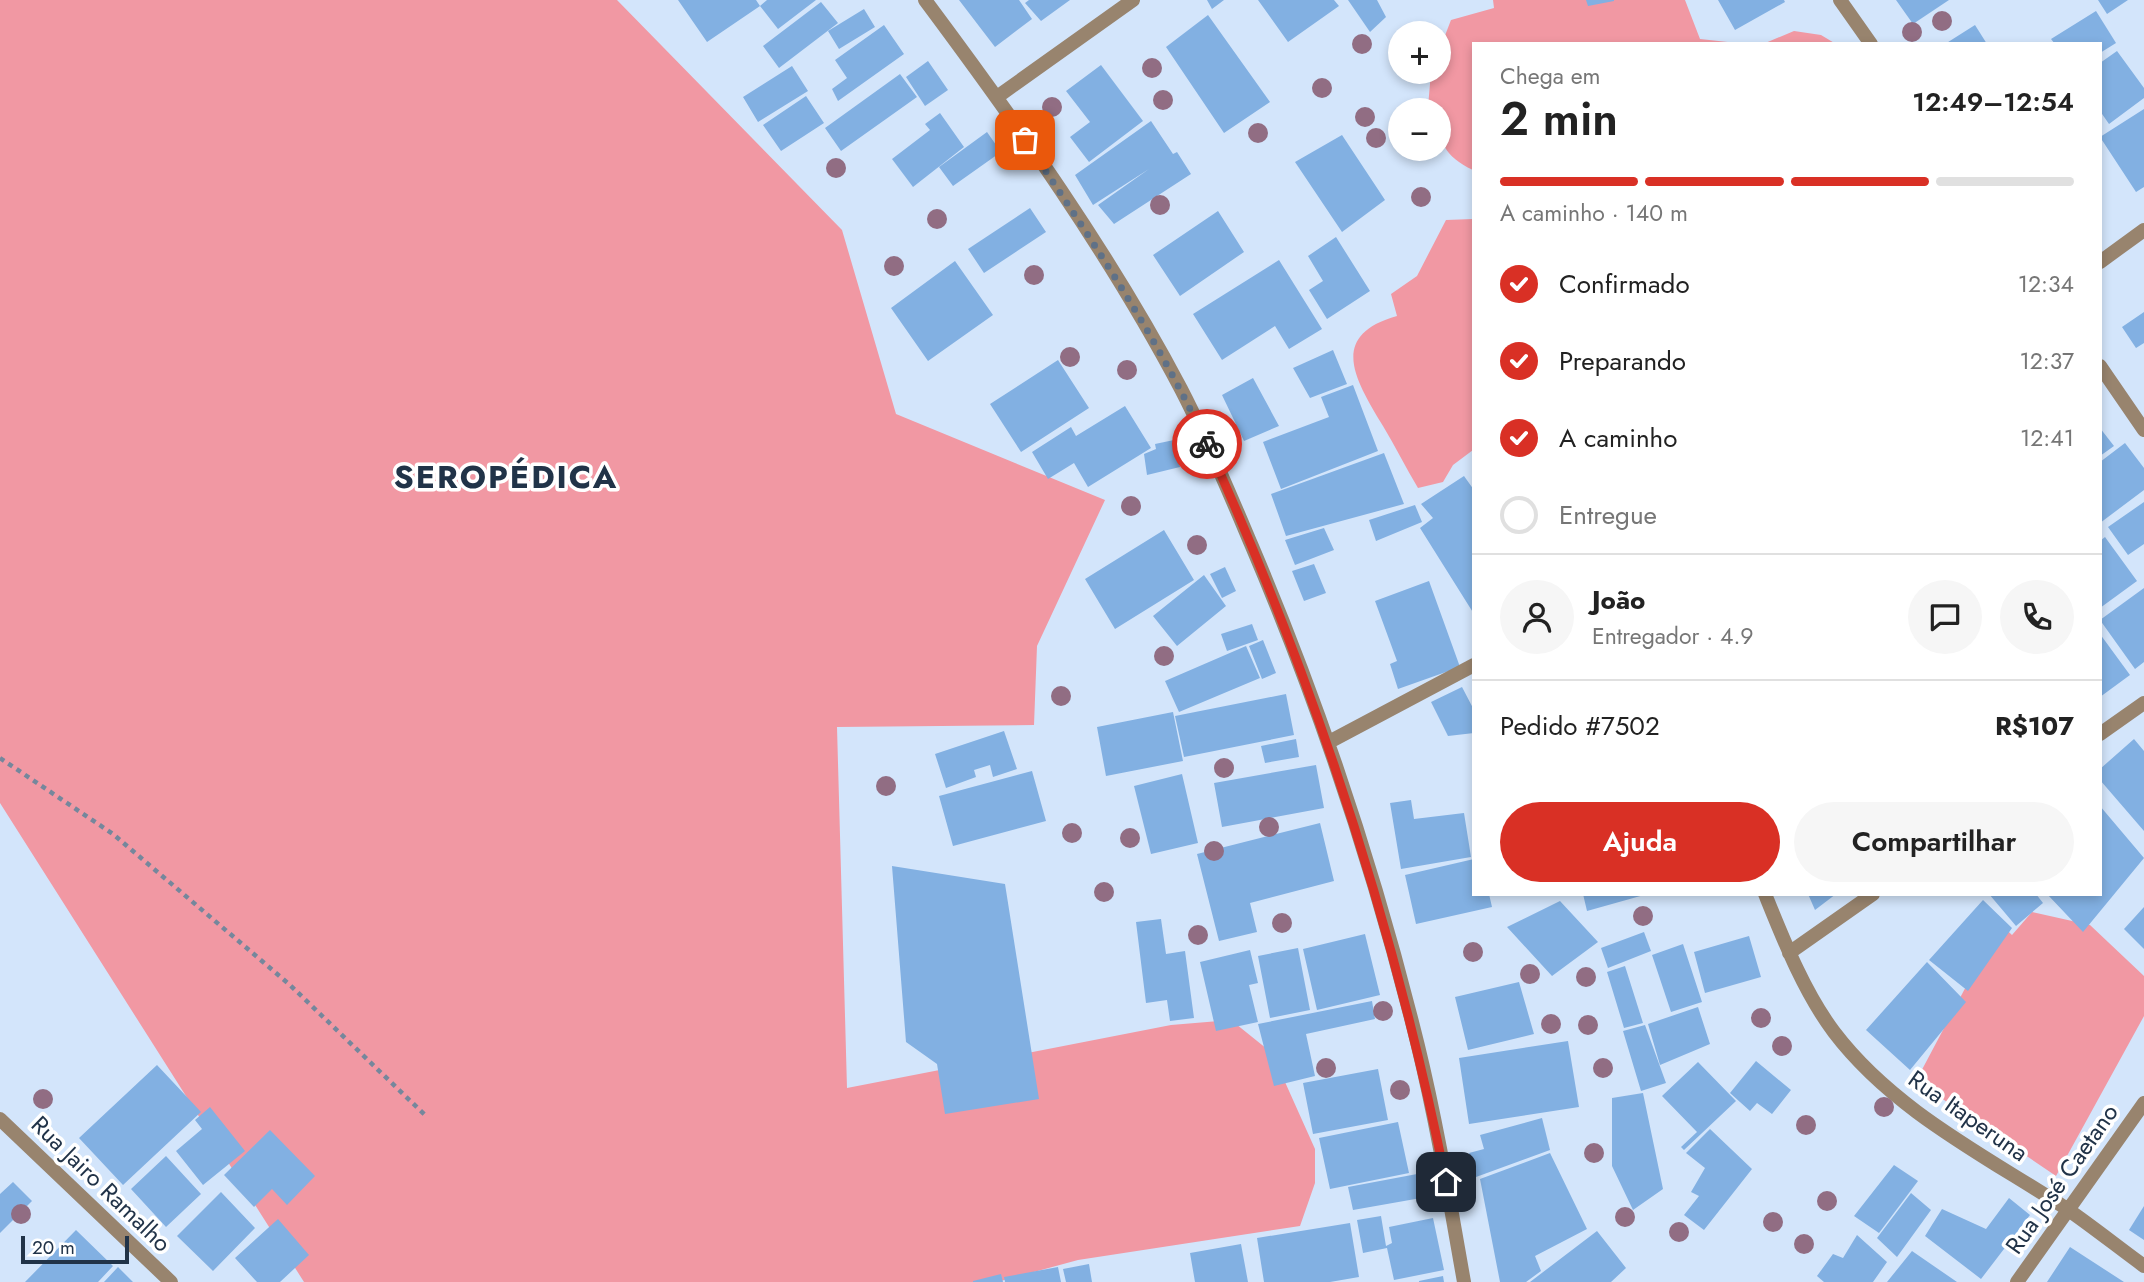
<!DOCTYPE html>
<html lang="pt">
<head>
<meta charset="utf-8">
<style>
  :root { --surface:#fff; --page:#f6f6f6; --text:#222; --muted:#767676; --line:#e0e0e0; --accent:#d93025 }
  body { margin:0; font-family:Jost,sans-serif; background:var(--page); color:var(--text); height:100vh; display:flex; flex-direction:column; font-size:26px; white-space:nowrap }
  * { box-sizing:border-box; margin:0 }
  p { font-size:23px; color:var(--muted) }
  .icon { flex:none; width:38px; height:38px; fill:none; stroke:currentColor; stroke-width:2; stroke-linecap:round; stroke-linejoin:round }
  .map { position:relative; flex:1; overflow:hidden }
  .panel { position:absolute; left:1472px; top:42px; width:630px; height:854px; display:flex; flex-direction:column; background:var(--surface); border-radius:0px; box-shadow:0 4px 10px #0003 }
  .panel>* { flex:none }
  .controls { position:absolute; left:1388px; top:21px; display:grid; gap:14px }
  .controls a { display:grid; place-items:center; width:63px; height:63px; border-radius:50%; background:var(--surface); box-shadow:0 4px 10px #0003; font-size:35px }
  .scale { position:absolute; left:21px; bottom:18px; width:108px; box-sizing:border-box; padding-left:7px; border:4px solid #213348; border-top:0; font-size:19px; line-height:24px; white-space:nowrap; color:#213348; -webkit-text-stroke:5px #fff; paint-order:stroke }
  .pin { position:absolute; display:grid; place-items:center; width:60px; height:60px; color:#fff; margin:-30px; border-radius:14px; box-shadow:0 4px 10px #0006 }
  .courier { position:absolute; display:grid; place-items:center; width:70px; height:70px; margin:-35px; border:5px solid #d93025; border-radius:50%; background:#fff; color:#222; box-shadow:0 2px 9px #0007 }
  .headline em { font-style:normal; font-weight:600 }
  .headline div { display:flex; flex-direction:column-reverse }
  .headline { display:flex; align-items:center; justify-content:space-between; height:119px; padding:0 28px }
  h1 { font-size:46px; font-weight:600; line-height:52px }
  .bar { display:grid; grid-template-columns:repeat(4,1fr); gap:10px 7px; align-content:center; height:84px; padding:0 28px }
  .bar i { height:9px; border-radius:5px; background:var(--line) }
  .bar .active { background:var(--accent) }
  .bar p { grid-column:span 4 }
  .line { display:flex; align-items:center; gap:18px; padding:0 28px; border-top:2px solid var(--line) }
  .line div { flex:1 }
  .round { display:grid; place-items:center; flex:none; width:74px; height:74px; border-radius:37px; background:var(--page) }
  ol { padding:0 28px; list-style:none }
  li { display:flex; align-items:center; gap:21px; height:77px }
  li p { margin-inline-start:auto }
  li .icon { padding:7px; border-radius:50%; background:var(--accent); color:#fff; stroke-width:4 }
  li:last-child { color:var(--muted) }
  li i { width:38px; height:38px; border:4px solid var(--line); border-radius:50% }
  .action { display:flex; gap:14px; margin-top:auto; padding:14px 28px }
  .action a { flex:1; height:80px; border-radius:42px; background:var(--accent); color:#fff; font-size:28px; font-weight:600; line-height:80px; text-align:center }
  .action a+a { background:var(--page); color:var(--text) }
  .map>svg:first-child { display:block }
  .green { fill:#f198a3 }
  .building { fill:#82b0e2 }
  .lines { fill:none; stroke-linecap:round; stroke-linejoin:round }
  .path { stroke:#75879c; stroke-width:4.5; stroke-dasharray:5 5; stroke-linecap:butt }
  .minor { stroke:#98846e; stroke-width:14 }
  .tree { fill:#916d83 }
  .done { stroke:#5f7187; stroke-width:7; stroke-dasharray:0 12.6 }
  .route { stroke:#d93025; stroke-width:9 }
  .labels { text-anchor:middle; stroke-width:7; stroke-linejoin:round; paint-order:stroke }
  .street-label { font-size:24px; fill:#213348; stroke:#fff }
  .district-label { font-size:32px; font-weight:bold; letter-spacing:2px; fill:#213348; stroke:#fff }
</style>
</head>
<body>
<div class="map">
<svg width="2144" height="1282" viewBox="0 0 2144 1282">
  <rect width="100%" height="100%" fill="#d3e5fb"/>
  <path class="green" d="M0,0h617l225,230 54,184 209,86 -68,146 -3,79 -197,2 10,361 324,-63 60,-5 41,33 43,96v34l-15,43 -222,34 -81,22h-693l-304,-479z
    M1493,0h192l15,39 46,5h-272l-1,126c-29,-14 -34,-27 -35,-60h-8l-2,-3 3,-35h7l1,-21 12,-31 43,-12z
    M1794,31l27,4 15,9h-73z
    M1473,219v231l-20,15 -10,17 -25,6c-12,-20 -23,-42 -35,-62 -26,-44 -57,-90 14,-110l-6,-22 26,-18 29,-56z
    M1988,912l24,23 20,-23 58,13 54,51v40l-88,160 -140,-95 54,-102z"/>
  <path class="building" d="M678,0h78l4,6 -53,36z
    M767,0h49l-38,29 -18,-23z
    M959,0h60l13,19 -37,28z
    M1029,0h41l-29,21 -16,-18z
    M1207,0h17l-12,9z
    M1258,0h76l5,6 -51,36z
    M1348,0h29l9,17 -16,15z
    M1586,0h28v1l-26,5z
    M1718,0h66l1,2 -50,28z
    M1896,0h53l-36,24z
    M2098,0h30l-21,14z
    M821,2l17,21 -59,45 -16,-22z
    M864,9l11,18 -36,22 -11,-18z
    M2096,11l20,32 -16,10v-9h-45l-4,-5z
    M1208,15l62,87 -46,31 -58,-86z
    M884,25l20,29 -66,47 -6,-12 15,-11 -12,-18z
    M1975,25l12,19h-42z
    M2117,51l27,37v10l-35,26 -9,-13v-48z
    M928,61l20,29 -23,16 -19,-29z
    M1101,65l42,56 -54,41 -19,-25 20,-15 -24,-31z
    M792,66l16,25 -50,31 -15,-25z
    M900,74l17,23 -76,54 -16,-23z
    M806,96l18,27 -43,28 -18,-26z
    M2144,109v78l-8,5 -36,-55z
    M940,113l24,34 -51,40 -21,-28 38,-29 -5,-6z
    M1151,121l22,33 4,-2 14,22 -77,50 -16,-19 51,-36 -56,36 -18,-30z
    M987,132l14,20 -48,34 -14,-19z
    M1342,135l43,65 -43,32 -47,-70z
    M1030,208l16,24 -62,41 -16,-24z
    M1218,211l26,41 -64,44 -27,-41z
    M1336,237l34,54 -43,28 -18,-29 14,-9 -15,-25z
    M1279,260l43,69 -33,20 -14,-23 -53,34 -29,-46z
    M955,261l38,54 -65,46 -37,-53z
    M2144,312v31l-8,5 -14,-21z
    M1333,350l14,34 -37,14 -17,-30z
    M1058,360l31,48 -68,44 -31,-48z
    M1253,378l26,48 -35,15 -22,-46z
    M1353,385l25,66 -97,38 -18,-47 66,-25 -8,-20z
    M1125,406l26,42 -63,39 -14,-24 -26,16 -16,-27 39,-25 5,9z
    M2100,428l14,18 -14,10z
    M1174,440l6,27 -33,8 -3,-21 12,-5 -1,-5z
    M2125,443l19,25v22l-44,33v-61z
    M1384,453l20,51 -118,32 -15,-42z
    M1464,476l10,14v124l-54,-86 13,-10 -12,-14z
    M2144,502v42l-16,11 -20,-28z
    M1415,505l7,17 -46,19 -7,-21z
    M1324,528l10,22 -39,15 -10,-25z
    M1164,530l30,50 -79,49 -30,-50z
    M2105,537l32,44 -37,27v-67z
    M1314,564l12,29 -22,8 -12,-30z
    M1225,567l11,24 -14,7 -12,-24z
    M1204,575l22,31 -49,40 -24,-30z
    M1429,581l31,86 -62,22 -8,-25 7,-3 -22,-60z
    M2144,588v74l-9,7 -35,-49z
    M1252,624l6,16 -31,11 -6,-17z
    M2100,634l30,41 -30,22z
    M1263,640l13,33 -14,6 -13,-33z
    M1246,646l14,32 -81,34 -14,-31z
    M1462,687l12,23v23l-26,3 -17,-34z
    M1286,694l8,41 -110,22 -9,-41z
    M1173,712l10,49 -77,15 -9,-49z
    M1004,731l13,38 -24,8 -3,-12 -16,5 2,7 -30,11 -11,-34z
    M1296,739l3,18 -34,6 -4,-17z
    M2134,739l10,12v80l-44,-51v-11z
    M1316,765l8,43 -102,19 -8,-44z
    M1032,771l14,50 -93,25 -14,-50z
    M1182,774l16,69 -47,11 -17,-68z
    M1411,800l3,19 50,-6 7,44 -70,12 -11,-66z
    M2100,806l44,52 -61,74 -36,-38h53z
    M1320,823l14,58 -84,22 7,29 -38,9 -22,-87z
    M1474,859v35h15l3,13 -76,17 -11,-49z
    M892,866l113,18 34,215 -94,15 -8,-50 -31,-22z
    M1583,894h61v1l-57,16z
    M1808,894h28l-21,16z
    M1989,894h47l7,9 -27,23z
    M1983,900l29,28 -44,63 -39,-31z
    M1560,901l38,41 -46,34 -45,-49z
    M2144,907v42l-20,-20z
    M1161,919l5,35 19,-3 9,67 -24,3 -3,-21 -21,3 -10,-81z
    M1644,932l7,19 -43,17 -7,-20z
    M1365,934l15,61 -63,15 -14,-61z
    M1749,936l12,41 -56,16 -11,-41z
    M1683,944l19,58 -31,10 -19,-57z
    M1298,948l12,62 -40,8 -12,-62z
    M1250,950l8,33 -9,2 9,37 -42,9 -16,-69z
    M1927,962l39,40 -56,68 -44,-40z
    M1625,966l18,57 -19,5 -17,-56z
    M1519,982l15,52 -66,16 -13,-53z
    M1372,1001l3,18 -69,15 9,42 -41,10 -16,-62z
    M1698,1007l12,37 -50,21 -12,-41z
    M1645,1025l21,58 -25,8 -18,-60z
    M1568,1041l11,66 -110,17 -10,-66z
    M1756,1061l35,29 -19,24 -15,-11 -7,8 -20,-18z
    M1698,1062l38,39 -52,49 -3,-3 16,-15 -35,-36z
    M157,1065l44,47 -78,73 -44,-47z
    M1378,1069l10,51 -75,14 -10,-51z
    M1643,1093l20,96 -30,21 -21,-44v-68z
    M210,1107l35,44 -42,34 -27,-34 26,-22 -7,-9z
    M1542,1118l8,32 -74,27 -7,-24 15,-4 -4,-14z
    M1398,1122l11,51 -79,16 -11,-51z
    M1710,1129l42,40 -48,61 -20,-15 15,-19 -8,-4 14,-24 -19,-15z
    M270,1130l45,46 -28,29 -15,-16 -18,18 -30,-32z
    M1550,1153l37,76 -52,27 6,15 -15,11h-26l-20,-103z
    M166,1156l35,38 -35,33 -35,-38z
    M1894,1165l24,16 -39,52 -25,-17z
    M1433,1171l5,24 -85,15 -5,-23z
    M13,1182l19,19 -32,32v-39z
    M221,1192l34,36 -42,43 -36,-35z
    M1911,1193l20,17 -34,47 -20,-19z
    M2009,1198l21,17 -49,64 -56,-43 17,-27 44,20z
    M2144,1206v34l-15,-10z
    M1381,1216l5,30 6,-3 -3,-16 44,-9 11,52 -50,10 -7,-32 -24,5 -6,-33z
    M278,1219l31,36 -29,27h-23l-22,-24z
    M1350,1223l9,54 -29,5h-66l-7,-44z
    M76,1230l37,36 -15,16h-73z
    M1597,1231l29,37 -15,14h-81z
    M1857,1235l30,27 -14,20h-49l-7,-6 16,-22 10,4z
    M1241,1244l7,38h-53l-5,-29z
    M2070,1247l54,35h-77z
    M1912,1251l45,31h-70z
    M1089,1264l3,18h-26l-3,-13z
    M118,1267l15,15h-29z
    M1058,1267l3,15h-56l-1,-5z
    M1001,1274l2,8h-30v-1z
    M1443,1276l1,6h-25v-1z"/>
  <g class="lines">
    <path class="path" d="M0,758l113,76 177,151 135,130"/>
    <path class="minor" d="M925,0c91,122 185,254 256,389 26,50 48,103 70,155 69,162 125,331 167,502 19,78 32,157 46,236
      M1840,0l31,44
      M997,97l136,-97
      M2100,262l44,-32
      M2100,366l44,64
      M2100,734l44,-31
      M1329,742l145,-77
      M1765,894c19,47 39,98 69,138 60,79 152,124 233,177 26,18 51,38 77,57
      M1789,953l84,-59
      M0,1119l171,163
      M2017,1282l127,-179"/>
  </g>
  <g class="tree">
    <circle cx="1942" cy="21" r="10"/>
    <circle cx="1912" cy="32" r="10"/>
    <circle cx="1362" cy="44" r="10"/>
    <circle cx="1152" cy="68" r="10"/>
    <circle cx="1322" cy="88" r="10"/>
    <circle cx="1163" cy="100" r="10"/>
    <circle cx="1052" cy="107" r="10"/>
    <circle cx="1365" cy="117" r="10"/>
    <circle cx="1258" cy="133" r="10"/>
    <circle cx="1376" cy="138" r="10"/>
    <circle cx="836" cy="168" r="10"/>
    <circle cx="1421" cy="197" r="10"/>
    <circle cx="1160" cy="205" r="10"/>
    <circle cx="937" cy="219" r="10"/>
    <circle cx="894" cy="266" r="10"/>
    <circle cx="1034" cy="275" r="10"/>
    <circle cx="1070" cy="357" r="10"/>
    <circle cx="1127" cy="370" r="10"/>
    <circle cx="1131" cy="506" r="10"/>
    <circle cx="1197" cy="545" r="10"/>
    <circle cx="1164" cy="656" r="10"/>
    <circle cx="1061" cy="696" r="10"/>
    <circle cx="1224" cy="768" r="10"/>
    <circle cx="886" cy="786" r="10"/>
    <circle cx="1269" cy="827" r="10"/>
    <circle cx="1072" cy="833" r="10"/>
    <circle cx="1130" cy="838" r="10"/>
    <circle cx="1214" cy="851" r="10"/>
    <circle cx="1104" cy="892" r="10"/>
    <circle cx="1643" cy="916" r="10"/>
    <circle cx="1282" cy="923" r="10"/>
    <circle cx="1198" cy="935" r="10"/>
    <circle cx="1473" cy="952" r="10"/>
    <circle cx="1530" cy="974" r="10"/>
    <circle cx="1586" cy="977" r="10"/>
    <circle cx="1383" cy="1011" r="10"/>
    <circle cx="1761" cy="1018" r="10"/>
    <circle cx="1551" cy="1024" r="10"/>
    <circle cx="1588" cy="1025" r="10"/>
    <circle cx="1782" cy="1046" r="10"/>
    <circle cx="1326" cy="1068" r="10"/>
    <circle cx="1603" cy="1068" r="10"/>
    <circle cx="1400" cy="1090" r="10"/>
    <circle cx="43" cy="1099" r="10"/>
    <circle cx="1884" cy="1107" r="10"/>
    <circle cx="1806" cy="1125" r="10"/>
    <circle cx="1594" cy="1153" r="10"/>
    <circle cx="1827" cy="1201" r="10"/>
    <circle cx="21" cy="1214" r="10"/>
    <circle cx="1625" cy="1217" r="10"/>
    <circle cx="1773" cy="1222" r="10"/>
    <circle cx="1679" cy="1232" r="10"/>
    <circle cx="1804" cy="1244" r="10"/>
  </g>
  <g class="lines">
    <path class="done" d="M1025,140c66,99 132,196 182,304"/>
    <path class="route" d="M1207,444c109,239 187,481 239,738"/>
  </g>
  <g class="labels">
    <g class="street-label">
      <text transform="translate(1968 1116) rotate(35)" y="8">Rua Itaperuna</text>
      <text transform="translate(2062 1179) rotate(-55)" y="8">Rua José Caetano</text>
      <text transform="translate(101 1184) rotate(44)" y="8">Rua Jairo Ramalho</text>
    </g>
    <g class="district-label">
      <text x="506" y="488">SEROPÉDICA</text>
    </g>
  </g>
</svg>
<div class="controls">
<a>+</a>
<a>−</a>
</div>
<div class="scale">20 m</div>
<div class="pin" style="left:1025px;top:140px;background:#ea580c"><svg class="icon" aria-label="bag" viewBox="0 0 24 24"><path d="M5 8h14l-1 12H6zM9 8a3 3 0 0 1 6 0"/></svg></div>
<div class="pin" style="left:1446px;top:1182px;background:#1f2937"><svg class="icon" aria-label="home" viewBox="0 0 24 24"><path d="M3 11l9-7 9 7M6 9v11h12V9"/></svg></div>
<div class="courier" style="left:1207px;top:444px"><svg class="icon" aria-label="bike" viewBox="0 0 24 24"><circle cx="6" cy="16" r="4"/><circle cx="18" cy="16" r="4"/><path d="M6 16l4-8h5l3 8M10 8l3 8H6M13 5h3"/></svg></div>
<section class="panel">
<div class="headline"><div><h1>2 min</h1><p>Chega em</p></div><em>12:49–12:54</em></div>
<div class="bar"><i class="active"></i><i class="active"></i><i class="active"></i><i></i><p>A caminho · 140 m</p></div>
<ol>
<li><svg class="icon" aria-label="check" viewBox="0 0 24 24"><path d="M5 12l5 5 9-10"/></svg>Confirmado<p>12:34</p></li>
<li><svg class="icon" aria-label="check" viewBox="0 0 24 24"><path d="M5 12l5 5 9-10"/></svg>Preparando<p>12:37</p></li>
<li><svg class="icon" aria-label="check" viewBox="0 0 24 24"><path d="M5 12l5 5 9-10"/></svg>A caminho<p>12:41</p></li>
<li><i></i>Entregue</li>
</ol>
<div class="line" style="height:126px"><a class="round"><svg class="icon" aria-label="person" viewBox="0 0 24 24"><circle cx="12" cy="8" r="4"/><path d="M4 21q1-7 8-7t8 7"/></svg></a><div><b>João</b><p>Entregador · 4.9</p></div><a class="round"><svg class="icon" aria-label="chat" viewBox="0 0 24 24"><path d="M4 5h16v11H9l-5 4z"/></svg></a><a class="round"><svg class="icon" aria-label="phone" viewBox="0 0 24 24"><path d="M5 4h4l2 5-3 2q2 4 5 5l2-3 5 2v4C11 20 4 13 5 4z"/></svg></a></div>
<div class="line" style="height:91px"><div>Pedido #7502</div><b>R$107</b></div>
<div class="action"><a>Ajuda</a><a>Compartilhar</a></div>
</section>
</div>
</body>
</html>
